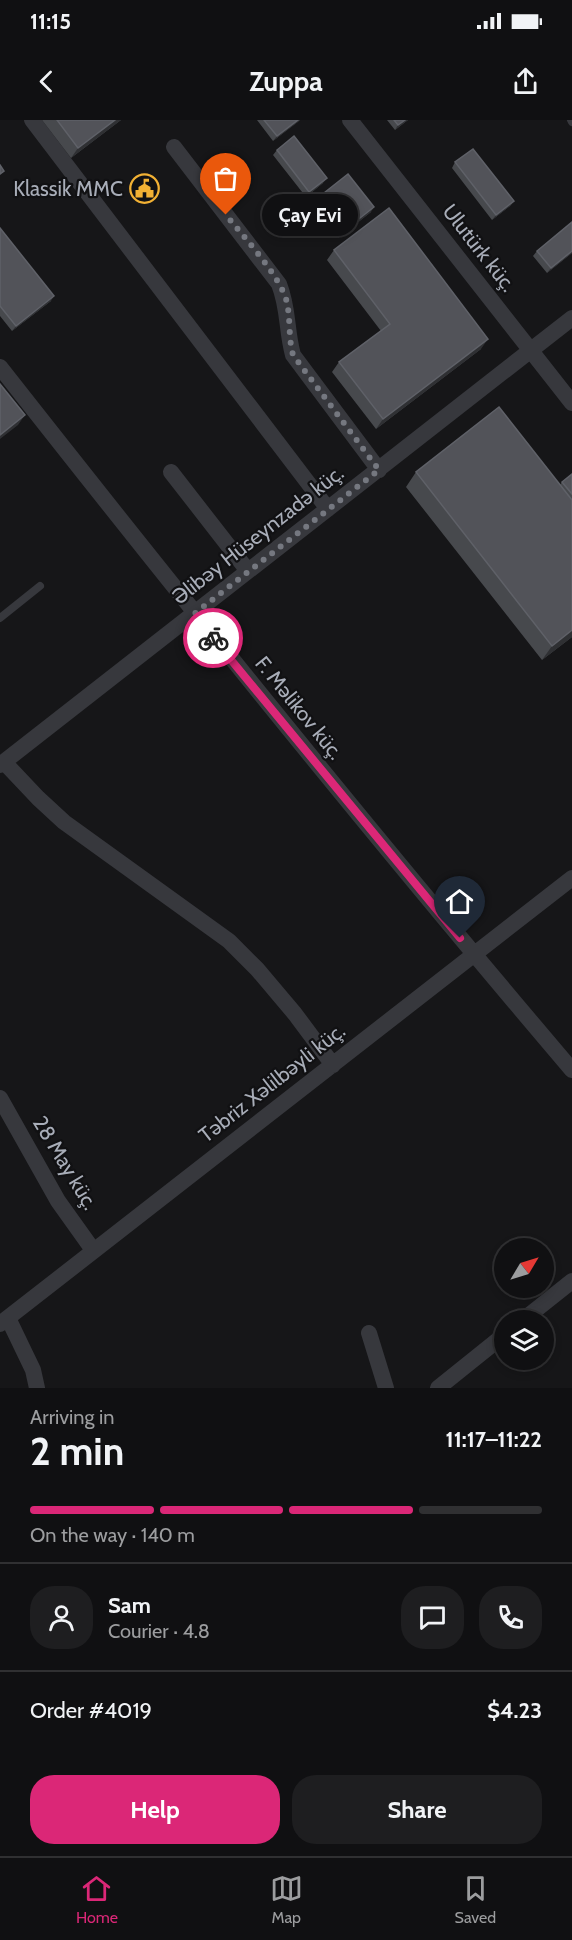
<!DOCTYPE html>
<html lang="en">
<head>
<meta charset="utf-8">
<style>
  :root { --surface:#101012; --page:#1e1e20; --text:#f1f3f6; --muted:#9c9d9f; --line:#303032; --accent:#db2777 }
  body { margin:0; font-family:Cabin,sans-serif; background:var(--page); color:var(--text); height:100vh; display:flex; flex-direction:column; font-size:22px; white-space:nowrap }
  * { box-sizing:border-box; margin:0 }
  p { font-size:20px; color:var(--muted) }
  .icon { flex:none; width:33px; height:33px; fill:none; stroke:currentColor; stroke-width:2; stroke-linecap:round; stroke-linejoin:round }
  .map { position:relative; height:1268px; overflow:hidden }
  .side { display:flex; flex-direction:column; background:var(--surface); flex:1 }
  .side>* { flex:none }
  .needle { width:39px; rotate:52deg }
  .buttons { position:absolute; left:494px; top:1118px; display:grid; gap:12px }
  .buttons a { display:grid; place-items:center; width:60px; height:60px; border-radius:50%; background:var(--surface); box-shadow:0 3px 9px #0003,0 0 0 2px var(--line); font-size:30px }
  .pin { position:absolute; display:grid; place-items:center; width:51px; height:51px; color:#fff; margin:-62px -26px; border-radius:50% 50% 50% 0; rotate:-45deg; box-shadow:0 0 6px #0007 }
  .pin .icon { rotate:45deg }
  .courier { position:absolute; display:grid; place-items:center; width:60px; height:60px; margin:-30px; border:4px solid #db2777; border-radius:50%; background:#fff; color:#222; box-shadow:0 2px 8px #0007 }
  .bubble { position:absolute; height:42px; border-radius:21px; background:var(--surface); box-shadow:0 3px 9px #0003,0 0 0 2px var(--line); font-size:20px; font-weight:800; line-height:42px; text-align:center }
  .headline em { font-style:normal; font-weight:800 }
  .headline div { display:flex; flex-direction:column-reverse }
  .headline { display:flex; align-items:center; justify-content:space-between; height:102px; padding:0 30px }
  h1 { font-size:39px; font-weight:800; line-height:45px }
  .bar { display:grid; grid-template-columns:repeat(4,1fr); gap:9px 6px; align-content:center; height:72px; padding:0 30px }
  .bar i { height:8px; border-radius:4px; background:var(--line) }
  .bar .on { background:var(--accent) }
  .bar p { grid-column:span 4 }
  .line { display:flex; align-items:center; gap:15px; padding:0 30px; border-top:2px solid var(--line) }
  .line div { flex:1 }
  .round { display:grid; place-items:center; flex:none; width:63px; height:63px; border-radius:24px; background:var(--page) }
  .button { display:flex; gap:12px; margin-top:auto; padding:12px 30px }
  .button a { flex:1; height:69px; border-radius:24px; background:var(--accent); color:#fff; font-size:24px; font-weight:800; line-height:69px; text-align:center }
  .button a+a { background:var(--page); color:var(--text) }
  .status { display:flex; justify-content:space-between; align-items:center; height:42px; padding:0 30px; background:var(--surface); direction:ltr }
  .status svg { height:16px; fill:currentColor }
  header { display:flex; justify-content:space-between; align-items:center; height:78px; padding:0 30px; background:var(--surface); font-size:27px; font-weight:800 }
  .tabs { display:flex; justify-content:space-around; align-items:center; height:84px; border-top:2px solid var(--line); background:var(--surface); font-size:16px; color:var(--muted) }
  .tabs a { display:grid; justify-items:center; gap:3px }
  .tabs .on { color:var(--accent) }
  .map>svg:first-child { display:block }
  .lines { fill:none; stroke-linecap:round; stroke-linejoin:round }
  .service { stroke:#37383d; stroke-width:8 }
  .minor { stroke:#37383d; stroke-width:16 }
  .wall { fill:#47494d }
  .shaded-wall { fill:#2f3033 }
  .building { fill:#525359; stroke:#5f6168; stroke-width:1.5 }
  .done { stroke:#757880; stroke-width:6; stroke-dasharray:0 10.8 }
  .route { stroke:#db2777; stroke-width:8 }
  .labels { text-anchor:middle; stroke-width:4.5; stroke-linejoin:round; paint-order:stroke }
  .poi-label { font-size:21px; fill:#a8adb8; stroke:#111113; text-anchor:end }
  .street-label { font-size:21px; fill:#a8adb8; stroke:#111113 }
</style>
</head>
<body>
<div class="status"><b>11:15</b><svg viewBox="0 0 49 12"><path d="M0 12V9h3v3zM5 12V6h3v6zM10 12V3h3v9zM15 12V0h3v12zM26 1h20v11H26zM47 4h2v5h-2z"/></svg></div>
<header><svg class="icon" aria-label="back" viewBox="0 0 24 24"><path d="M15 5l-7 7 7 7"/></svg>Zuppa<svg class="icon" aria-label="share" viewBox="0 0 24 24"><path d="M12 15V3M7 8l5-5 5 5M5 13v7h14v-7"/></svg></header>
<div class="map">
<svg width="572" height="1268" viewBox="0 0 572 1268">
  <rect width="100%" height="100%" fill="#161618"/>
  <g class="lines">
    <path class="service" d="M571,0l1,2
      M0,498l40,-32"/>
    <path class="minor" d="M32,0l296,389
      M350,0l222,283
      M174,27l105,137c10,25 7,46 14,71l86,115
      M0,247c187,238 376,473 572,703
      M171,352l77,99
      M4,642l34,36 26,24 165,119 28,28 38,45 38,51
      M0,645l572,-447
      M0,978l58,103 35,49
      M8,1198l25,52 4,18
      M523,1200l49,-39
      M0,1204l572,-446
      M369,1213l17,55
      M438,1268l66,-53"/>
  </g>
  <path class="wall" d="M42,0h79l-50,38z
    M257,0h43l-27,21z
    M387,0h21l-13,10z
    M277,30l46,33 -17,14 -33,-42z
    M455,42l59,39 -4,5 -18,14 -40,-52z
    M315,80l56,12 -33,26 -27,-33z
    M0,108l51,73 -39,30 -12,-15z
    M334,130l147,99 -105,80 -44,-57 7,-10 42,-31 -54,-71z
    M537,131l35,2 -25,20 -14,-17z
    M416,352l144,13 2,-3 10,-8v163l-30,23 -136,-173z"/>
  <path class="shaded-wall" d="M115,0h6l-50,38 7,-10z
    M298,0h2l-2,2 -25,19 4,-5z
    M405,0h3l-13,10 3,-5z
    M327,58l-4,5 -17,14 3,-5z
    M514,81l-4,5 -18,14 4,-5z
    M374,87l-3,5 -33,26 3,-5z
    M572,131v2l-25,20 4,-5z
    M54,176l-3,5 -39,30 4,-5z
    M488,219l-7,10 -105,80 7,-10z
    M25,295l-7,10 -18,14v-4z
    M572,510v7l-30,23 10,-14z"/>
  <path class="building" d="M57,0h58l-37,28z
    M264,0h34l-21,16z
    M394,0h11l-7,5z
    M294,16l33,42 -18,14 -32,-42z
    M473,29l41,52 -18,14 -41,-53z
    M0,45l4,6 -4,3z
    M348,54l26,33 -33,26 -26,-33z
    M389,88l99,131 -105,80 -44,-57 51,-38 -56,-74z
    M572,102v29l-21,17 -14,-17z
    M0,108l54,68 -38,30 -16,-20z
    M0,264l25,31 -25,20z
    M499,287l73,93v130l-20,16 -136,-174z
    M572,354v20l-10,-12z"/>
  <g class="lines">
    <path class="done" d="M213,518l-19,-24 185,-144 -86,-115c-5,-18 -2,-38 -7,-56 -8,-25 -42,-62 -60,-84"/>
    <path class="route" d="M213,518l247,300"/>
  </g>
  <defs>
    <symbol id="civic-ring" viewBox="-11 -11 22 22"><circle r="9.5" fill="#111113" stroke="#f2b134" stroke-width="1.5"/><path d="M-.6-6.5H3V-4.5H.6V-3L4-1V1h2V6H-6V1h2V-1L-.6-3ZM-1.2 2.5V6h2.4V2.5Z" fill="#f2b134"/></symbol>
  </defs>
  <g fill-rule="evenodd">
    <use href="#civic-ring" x="128" y="52" width="33" height="33"/>
  </g>
  <g class="labels">
    <g class="poi-label">
      <text x="123" y="76">Klassik MMC</text>
    </g>
    <g class="street-label">
      <text transform="translate(479 128) rotate(52)" y="7">Ulutürk küç.</text>
      <text transform="translate(258 415) rotate(-38)" y="7">Əlibəy Hüseynzadə küç.</text>
      <text transform="translate(299 588) rotate(51)" y="7">F. Məlikov küç.</text>
      <text transform="translate(272 963) rotate(-38)" y="7">Təbriz Xəlilbəyli küç.</text>
      <text transform="translate(65 1043) rotate(59)" y="7">28 May küç.</text>
    </g>
  </g>
</svg>
<div class="buttons">
<a><svg class="needle" viewBox="-14 -14 28 28"><path d="M0-13l5 13h-10z" fill="#e53935"/><path d="M0 13l5-13h-10z" fill="#9c9d9f"/></svg></a>
<a><svg class="icon" aria-label="layers" viewBox="0 0 24 24"><path d="M12 4l9 5-9 5-9-5zM3 14l9 5 9-5"/></svg></a>
</div>
<div class="pin" style="left:226px;top:95px;background:#ea580c"><svg class="icon" aria-label="bag" viewBox="0 0 24 24"><path d="M5 8h14l-1 12H6zM9 8a3 3 0 0 1 6 0"/></svg></div>
<div class="pin" style="left:460px;top:818px;background:#1f2937"><svg class="icon" aria-label="home" viewBox="0 0 24 24"><path d="M3 11l9-7 9 7M6 9v11h12V9"/></svg></div>
<div class="courier" style="left:213px;top:518px"><svg class="icon" aria-label="bike" viewBox="0 0 24 24"><circle cx="6" cy="16" r="4"/><circle cx="18" cy="16" r="4"/><path d="M6 16l4-8h5l3 8M10 8l3 8H6M13 5h3"/></svg></div>
<div class="bubble" style="left:262px;top:74px;width:96px">Çay Evi</div>
</div>
<section class="side">
<div class="headline"><div><h1>2 min</h1><p>Arriving in</p></div><em>11:17–11:22</em></div>
<div class="bar"><i class="on"></i><i class="on"></i><i class="on"></i><i></i><p>On the way · 140 m</p></div>
<div class="line" style="height:108px"><a class="round"><svg class="icon" aria-label="person" viewBox="0 0 24 24"><circle cx="12" cy="8" r="4"/><path d="M4 21q1-7 8-7t8 7"/></svg></a><div><b>Sam</b><p>Courier · 4.8</p></div><a class="round"><svg class="icon" aria-label="chat" viewBox="0 0 24 24"><path d="M4 5h16v11H9l-5 4z"/></svg></a><a class="round"><svg class="icon" aria-label="phone" viewBox="0 0 24 24"><path d="M5 4h4l2 5-3 2q2 4 5 5l2-3 5 2v4C11 20 4 13 5 4z"/></svg></a></div>
<div class="line" style="height:78px"><div>Order #4019</div><b>$4.23</b></div>
<div class="button"><a>Help</a><a>Share</a></div>
</section>
<nav class="tabs">
<a class="on"><svg class="icon" aria-label="home" viewBox="0 0 24 24"><path d="M3 11l9-7 9 7M6 9v11h12V9"/></svg>Home</a>
<a><svg class="icon" aria-label="map" viewBox="0 0 24 24"><path d="M3 6l6-2 6 2 6-2v14l-6 2-6-2-6 2zM9 4v14M15 6v14"/></svg>Map</a>
<a><svg class="icon" aria-label="saved" viewBox="0 0 24 24"><path d="M7 4h10v16l-5-4-5 4z"/></svg>Saved</a>
</nav>
</body>
</html>
